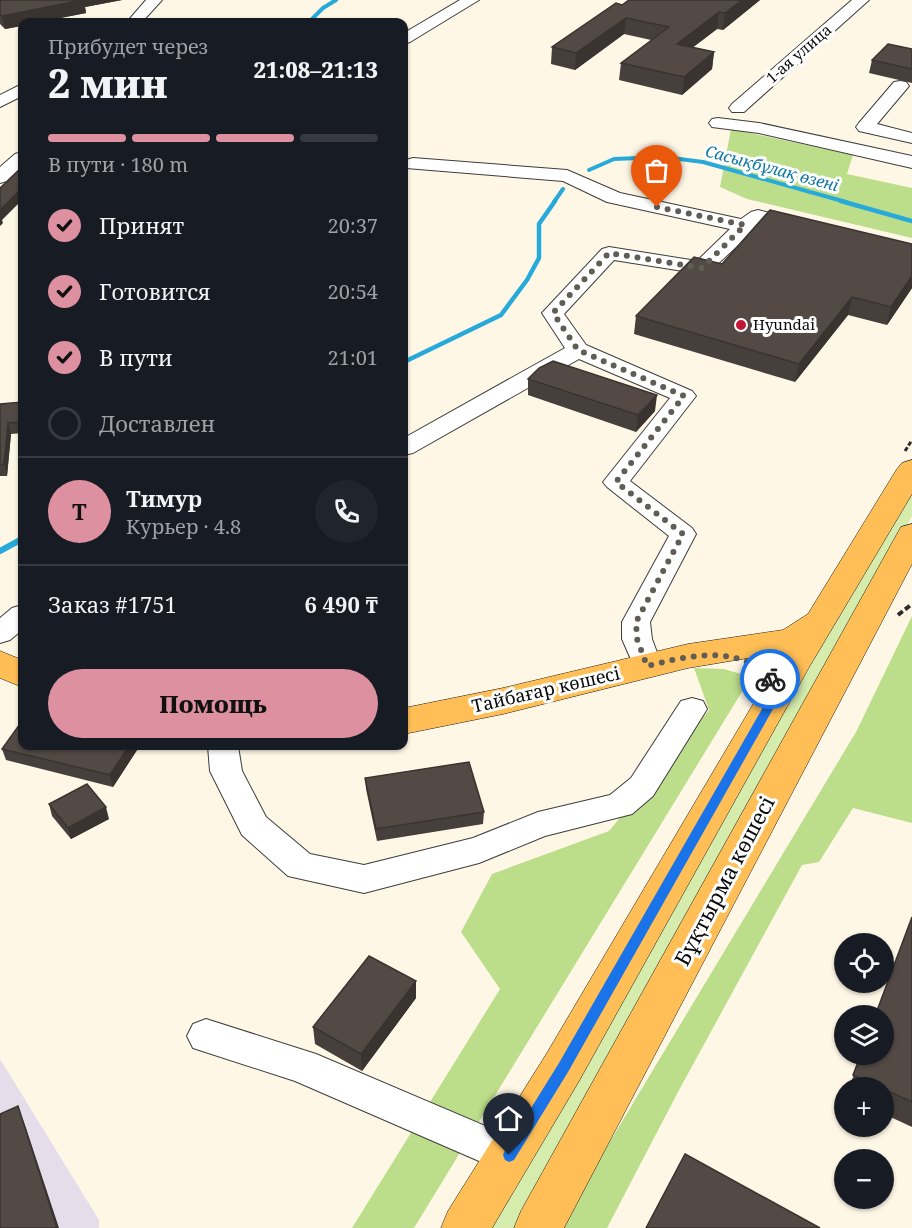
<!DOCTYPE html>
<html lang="ru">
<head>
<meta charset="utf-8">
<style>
  :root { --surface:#171b24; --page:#20242c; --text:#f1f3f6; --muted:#9ea1a6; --line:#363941; --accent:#dd90a0 }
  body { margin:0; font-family:"Noto Serif",serif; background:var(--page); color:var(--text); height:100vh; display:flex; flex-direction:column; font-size:22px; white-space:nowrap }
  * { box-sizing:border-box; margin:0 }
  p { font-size:20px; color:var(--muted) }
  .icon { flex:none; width:33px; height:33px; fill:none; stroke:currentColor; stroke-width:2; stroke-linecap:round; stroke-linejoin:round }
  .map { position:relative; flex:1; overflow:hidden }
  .details { position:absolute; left:18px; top:18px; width:390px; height:732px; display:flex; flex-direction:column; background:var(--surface); border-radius:12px; box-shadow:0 2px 4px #0004 }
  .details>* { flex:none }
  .controls { position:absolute; left:834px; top:933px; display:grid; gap:12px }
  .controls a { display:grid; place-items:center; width:60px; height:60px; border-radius:50%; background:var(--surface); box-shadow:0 2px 4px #0004; font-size:30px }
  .pin { position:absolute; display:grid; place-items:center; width:51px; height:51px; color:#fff; margin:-62px -26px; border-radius:50% 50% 50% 0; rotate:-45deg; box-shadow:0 0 6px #0007 }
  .pin .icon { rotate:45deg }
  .courier { position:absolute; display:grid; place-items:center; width:60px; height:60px; margin:-30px; border:4px solid #1a73e8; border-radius:50%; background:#fff; color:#222; box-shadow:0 2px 8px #0007 }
  .summary em { font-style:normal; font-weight:800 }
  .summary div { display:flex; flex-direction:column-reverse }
  .summary { display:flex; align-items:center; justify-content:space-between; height:102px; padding:0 30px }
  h1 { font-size:39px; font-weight:800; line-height:45px }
  .bar { display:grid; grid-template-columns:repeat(4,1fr); gap:9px 6px; align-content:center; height:72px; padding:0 30px }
  .bar i { height:8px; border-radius:4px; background:var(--line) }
  .bar .active { background:var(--accent) }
  .bar p { grid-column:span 4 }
  .line { display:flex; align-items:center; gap:15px; padding:0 30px; border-top:2px solid var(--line) }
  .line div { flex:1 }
  .round { display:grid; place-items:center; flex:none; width:63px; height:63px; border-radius:32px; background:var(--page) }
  ol { padding:0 30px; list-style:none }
  li { display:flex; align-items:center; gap:18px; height:66px }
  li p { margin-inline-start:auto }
  li .icon { padding:6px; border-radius:50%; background:var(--accent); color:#111; stroke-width:4 }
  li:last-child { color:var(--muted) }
  li i { width:33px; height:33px; border:3px solid var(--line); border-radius:50% }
  .primary-button { display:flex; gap:12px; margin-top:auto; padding:12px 30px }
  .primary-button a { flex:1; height:69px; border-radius:36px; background:var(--accent); color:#111; font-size:24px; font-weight:800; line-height:69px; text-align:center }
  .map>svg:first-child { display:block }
  .industrial { fill:#e7dcea }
  .green { fill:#d6ecad }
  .forest { fill:#bcde8b }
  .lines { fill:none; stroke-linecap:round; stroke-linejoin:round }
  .stream-far2 { stroke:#27aad9; stroke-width:4 }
  .stream-far1 { stroke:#27aad9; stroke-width:4.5 }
  .stream { stroke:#27aad9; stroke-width:6 }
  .minor-casing { stroke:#3d3d3d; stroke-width:2 }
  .major-casing { stroke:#1b1b1b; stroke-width:1 }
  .path-far1 { stroke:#2c2c2c; stroke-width:3; stroke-dasharray:4.5 2; stroke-linecap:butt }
  .path { stroke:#2c2c2c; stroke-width:4; stroke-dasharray:6 3; stroke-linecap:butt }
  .minor { fill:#fff; fill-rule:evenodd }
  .major { fill:#ffbf56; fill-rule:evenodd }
  .wall { fill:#473f3b }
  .shaded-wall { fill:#3a3330 }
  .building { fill:#534945; stroke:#3a3330; stroke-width:1.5 }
  .route { fill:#1a73e8 }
  .done { stroke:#605d57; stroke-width:6; stroke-dasharray:0 10.8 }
  .poi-dot { fill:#c41737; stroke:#fff; stroke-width:2 }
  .labels { text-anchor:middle; stroke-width:6; stroke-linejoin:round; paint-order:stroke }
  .far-street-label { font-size:15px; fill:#0a0a0a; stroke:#fff }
  .far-poi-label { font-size:15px; fill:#0a0a0a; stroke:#fff; text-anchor:start }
  .far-water-label { font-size:16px; font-style:italic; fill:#0a76a4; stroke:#fff }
  .street-label { font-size:18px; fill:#0a0a0a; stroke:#fff }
  .near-street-label { font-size:21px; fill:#0a0a0a; stroke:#fff }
</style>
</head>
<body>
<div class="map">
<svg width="912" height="1228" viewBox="0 0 912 1228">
  <rect width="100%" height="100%" fill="#fff7e6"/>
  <path class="industrial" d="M0,1059l99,161v8h-99z"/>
  <path class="green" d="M912,488v28l-393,712h-29z"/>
  <path class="forest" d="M731,129l122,26 -6,19 65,14v50l-165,-39 -27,-12z
    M912,616v207l-59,-15 -34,54 -17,3 -124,227 -71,136h-49l298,-496z
    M694,668l30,1 27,8 -337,551h-62l148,-239 -39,-57 31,-58 117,-43 100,-121z"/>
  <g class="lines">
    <path class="stream-far2" d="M309,22l14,-14 13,-8
      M589,170l25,-11 50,-2 39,5 143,40
      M554,202l9,-13"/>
    <path class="stream-far1" d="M841,201l71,20
      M404,362l97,-47 26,-35 12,-22v-34l16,-23"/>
    <path class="stream" d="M0,551l22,-12"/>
    <defs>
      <path id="minor" d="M146,0h16l-20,22h-15z
        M460,0h19l-69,42 -6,2v-11z
        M852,0h17l-125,112h-12l-3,-4 3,-4z
        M900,81l6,1 3,4 -32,38 35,9v10l-53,-12 -3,-4 3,-4 35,-41z
        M22,84v12l-22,11v-12z
        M718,118l41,5 153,33v12l-153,-35 -47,-6 -3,-4 3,-4z
        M22,152v15l-15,14 -7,2v-16l15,-13z
        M413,158l154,12 53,23 121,26 10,-7 7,-2 48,12 3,4 -3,4 -7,2 -37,-9 -53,49 -7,2 -88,-14 -50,54 22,31 106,46 4,5 -66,85 62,47 4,6 -46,88 2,17 10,27 -5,7 -10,3 -10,-3 -15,-34v-17l47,-86 -62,-49 -4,-5 67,-84 -91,-39 -166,94 -9,2v-17l161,-90 -23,-35 60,-64 7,-2 88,14 33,-32 -123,-27 -44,-21 -157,-13 -2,-4 2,-4z
        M22,605v25l-12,10 -10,3v-25l12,-10z
        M692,698l11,3 4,8 -54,87 -21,18 -87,22 -66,27 -115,30 -76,-17 -46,-41 -32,-64 -2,-25h30l4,25 24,46 44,37 54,11 109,-27 65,-26 72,-17 21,-17 50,-77z
        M206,1019l110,35 207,88 6,13 -6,13 -14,6 -214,-93 -102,-33 -6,-12 6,-12z"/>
      <path id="major" d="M912,460v34l-104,175 -229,412 -87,147h-51l7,-17 99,-158 237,-401 -96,16 -185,46 -99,20v-26l99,-20 185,-44 95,-14 25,-16 89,-145 5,-6z
        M912,524v40l-348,664h-50l7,-17 376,-677 4,-7z
        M0,651l22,9v27l-22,-9z"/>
    </defs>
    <use href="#minor" class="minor-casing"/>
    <use href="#major" class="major-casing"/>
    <path class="path-far1" d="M905,451l7,-11"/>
    <path class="path" d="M898,615l14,-11"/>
    <use href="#minor" class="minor"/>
    <use href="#major" class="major"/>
  </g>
  <path class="wall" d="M0,0h122l-37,7 1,6 -81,16 -5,-5z
    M760,0l-37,30 -6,-1 -25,19 22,4 -2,17 -30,26 -63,-15 2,-17 30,-23 -27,-6 -49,36 -24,-6 1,-17 70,-42z
    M912,49v34l-43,-10 3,-13z
    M912,244v44l-25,37 -39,-10 -53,67 -161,-48 2,-18 86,-52z
    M528,379l127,32 -19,21 -108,-37z
    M22,402v31l-11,1 -4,42h-7v-72z
    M139,747l-26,40 -107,-27 -4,-11z
    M365,778l119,34 -1,12 -106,17 -11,-52z
    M49,804l60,15 -38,20 -19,-23z
    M912,917v210l-28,-13v-26h-35z
    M416,998l-54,73 -47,-27 -2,-17z"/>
  <path class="shaded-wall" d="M80,0h42l-37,7 1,6 -47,9h-17v4l-17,3 -3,-13z
    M742,0h18l-37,30 2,-17z
    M719,12l-2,17 -42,32 2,-17z
    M626,18l-2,16 -49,36 1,-17z
    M714,52l-2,17 -30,26 2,-18z
    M22,188v12l-20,20 1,3 -3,3v-16z
    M912,276v12l-25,37 4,-18z
    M852,297l-4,18 -53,67 4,-18z
    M657,395l-2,16 -19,21 2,-17z
    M8,423l3,11 -4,42 -3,-12z
    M129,746h10v1l-26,40 -3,-12z
    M106,807l3,12 -38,20 -3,-11z
    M416,981v17l-54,73 -1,-17z
    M18,1106l8,22 33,100h-2z"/>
  <path class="building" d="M0,0h82l-80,16 -2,-2z
    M629,0h113l-17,13 -6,-1 -42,32 37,8 -30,25 -63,-14 48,-36 -43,-9 -50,35 -24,-6 64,-44 6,2z
    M888,44l24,5v20l-40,-9z
    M22,167v21l-22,22v-22z
    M770,210l142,34v32l-21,31 -39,-10 -53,67 -163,-48 58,-59 28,7z
    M553,361l104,34 -19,20 -110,-36 11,-11z
    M22,402v20l-14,1 -4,41 -4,1v-61z
    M22,721v25h107l-19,29 -108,-26z
    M469,762l15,50 -108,17 -11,-51z
    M87,784l19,23 -38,21 -19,-24z
    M912,917v185l-28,-13v-1h-4l-27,-13 8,-21h23v-38h-9z
    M369,956l47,25 -55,73 -48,-27z
    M18,1106l39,122h-57v-114z
    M685,1154l135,74h-174z"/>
  <path class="route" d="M770,676l5,3 2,15 -4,15 -205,363 -54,88 -5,2 -4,-2 -2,-5 2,-5 54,-87 203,-354 5,-15 -3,-15z"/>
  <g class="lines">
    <path class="done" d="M657,207l88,18 -43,43 -93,-15 -56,60 25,37 106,46 -68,86 67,52 -47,88 1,17 10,27c40,-10 92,-23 123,13"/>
  </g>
  <circle class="poi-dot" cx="741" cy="325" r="6"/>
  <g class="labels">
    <g class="far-street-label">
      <text transform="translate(799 54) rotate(-41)" y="5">1-ая улица</text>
    </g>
    <g class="far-poi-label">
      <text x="753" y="330">Hyundai</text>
    </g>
    <g class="far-water-label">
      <text transform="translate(772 168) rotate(15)" y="6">Сасықбұлақ өзені</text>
    </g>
    <g class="street-label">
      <text transform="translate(546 690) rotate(-13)" y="6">Тайбағар көшесі</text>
    </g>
    <g class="near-street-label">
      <text transform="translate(725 881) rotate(-62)" y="7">Бұқтырма көшесі</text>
    </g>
  </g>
</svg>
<div class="controls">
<a><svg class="icon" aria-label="locate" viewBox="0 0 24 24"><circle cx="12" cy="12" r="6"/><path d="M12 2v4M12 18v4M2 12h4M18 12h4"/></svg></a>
<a><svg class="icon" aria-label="layers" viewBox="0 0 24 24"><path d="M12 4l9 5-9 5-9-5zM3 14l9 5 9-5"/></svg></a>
<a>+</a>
<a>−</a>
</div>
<div class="pin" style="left:657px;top:207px;background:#ea580c"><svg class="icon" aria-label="bag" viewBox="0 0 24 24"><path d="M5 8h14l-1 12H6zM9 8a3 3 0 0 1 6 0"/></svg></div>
<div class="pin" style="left:509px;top:1155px;background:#1f2937"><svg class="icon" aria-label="home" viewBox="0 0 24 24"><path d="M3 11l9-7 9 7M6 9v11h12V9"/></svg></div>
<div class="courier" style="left:770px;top:679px"><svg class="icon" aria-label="bike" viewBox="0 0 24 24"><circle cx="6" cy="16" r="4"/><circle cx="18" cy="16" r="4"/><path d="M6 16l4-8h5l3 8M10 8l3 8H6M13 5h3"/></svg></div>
<section class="details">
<div class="summary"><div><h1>2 мин</h1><p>Прибудет через</p></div><em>21:08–21:13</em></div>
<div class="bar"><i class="active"></i><i class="active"></i><i class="active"></i><i></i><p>В пути · 180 m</p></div>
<ol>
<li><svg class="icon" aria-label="check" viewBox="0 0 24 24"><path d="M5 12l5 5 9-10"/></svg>Принят<p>20:37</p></li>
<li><svg class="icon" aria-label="check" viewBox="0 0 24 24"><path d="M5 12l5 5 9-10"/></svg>Готовится<p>20:54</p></li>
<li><svg class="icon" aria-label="check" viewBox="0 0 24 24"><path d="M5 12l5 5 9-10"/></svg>В пути<p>21:01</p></li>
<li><i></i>Доставлен</li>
</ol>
<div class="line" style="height:108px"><b class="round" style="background:var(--accent);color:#111">Т</b><div><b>Тимур</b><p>Курьер · 4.8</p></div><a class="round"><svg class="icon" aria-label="phone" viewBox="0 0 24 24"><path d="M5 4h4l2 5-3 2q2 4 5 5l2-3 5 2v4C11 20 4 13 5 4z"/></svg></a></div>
<div class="line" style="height:78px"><div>Заказ #1751</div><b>6 490 ₸</b></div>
<div class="primary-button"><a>Помощь</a></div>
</section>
</div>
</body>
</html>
